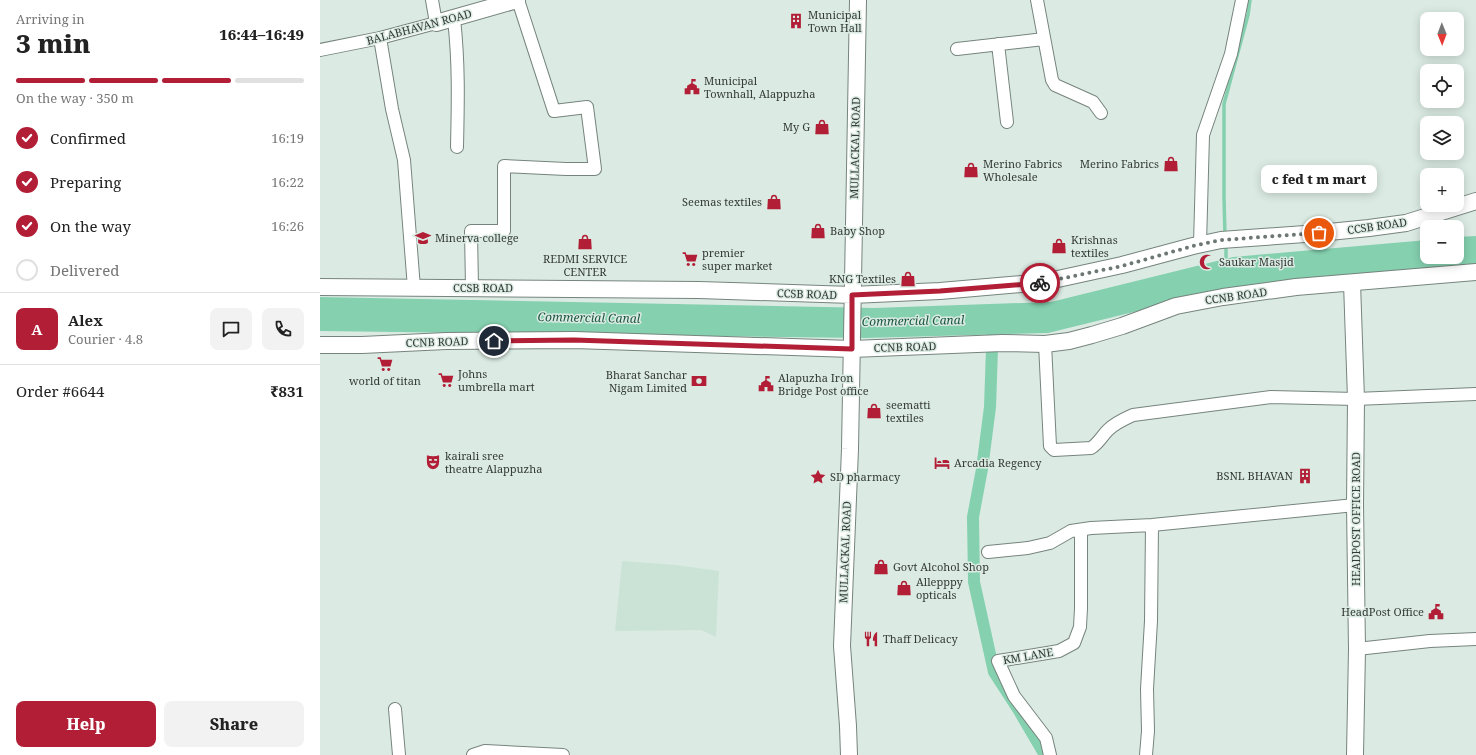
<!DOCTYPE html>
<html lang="en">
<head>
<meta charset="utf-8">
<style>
  :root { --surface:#fff; --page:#f2f2f2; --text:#222; --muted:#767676; --line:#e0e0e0; --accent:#b11e36 }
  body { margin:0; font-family:"Noto Serif",serif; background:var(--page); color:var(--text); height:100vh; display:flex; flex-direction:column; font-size:15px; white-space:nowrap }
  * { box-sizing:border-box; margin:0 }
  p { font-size:13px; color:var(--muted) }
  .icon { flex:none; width:22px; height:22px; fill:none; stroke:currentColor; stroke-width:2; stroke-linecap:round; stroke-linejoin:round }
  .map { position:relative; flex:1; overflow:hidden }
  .sheet { display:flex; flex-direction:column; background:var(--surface); width:320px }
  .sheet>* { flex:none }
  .needle { width:26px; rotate:179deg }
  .fabs { position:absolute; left:1100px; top:12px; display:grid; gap:8px }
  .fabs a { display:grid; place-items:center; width:44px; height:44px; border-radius:8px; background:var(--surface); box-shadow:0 2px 10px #0003; font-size:20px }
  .pin { position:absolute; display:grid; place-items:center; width:34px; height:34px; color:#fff; margin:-17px; border:2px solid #fff; border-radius:50%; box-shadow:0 1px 4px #0007 }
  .courier { position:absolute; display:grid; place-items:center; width:40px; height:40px; margin:-20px; border:3px solid #b11e36; border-radius:50%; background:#fff; color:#222; box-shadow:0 1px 5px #0007 }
  .bubble { position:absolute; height:28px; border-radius:8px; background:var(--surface); box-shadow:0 2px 10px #0003; font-size:13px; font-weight:800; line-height:28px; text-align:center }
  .headline em { font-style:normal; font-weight:800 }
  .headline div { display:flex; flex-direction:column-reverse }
  .headline { display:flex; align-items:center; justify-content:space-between; height:68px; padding:0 16px }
  h1 { font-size:26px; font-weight:800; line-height:30px }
  .bar { display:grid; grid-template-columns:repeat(4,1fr); gap:6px 4px; align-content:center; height:48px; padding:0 16px }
  .bar i { height:5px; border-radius:3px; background:var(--line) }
  .bar .on { background:var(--accent) }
  .bar p { grid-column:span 4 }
  .line { display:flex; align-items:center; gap:10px; padding:0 16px; border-top:1px solid var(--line) }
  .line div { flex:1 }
  .round { display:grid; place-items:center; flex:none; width:42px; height:42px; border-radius:8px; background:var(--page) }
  ol { padding:0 16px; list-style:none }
  li { display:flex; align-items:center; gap:12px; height:44px }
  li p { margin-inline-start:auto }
  li .icon { padding:4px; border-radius:50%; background:var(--accent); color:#fff; stroke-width:4 }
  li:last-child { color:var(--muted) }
  li i { width:22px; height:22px; border:2px solid var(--line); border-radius:50% }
  .button { display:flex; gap:8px; margin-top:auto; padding:8px 16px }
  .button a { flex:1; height:46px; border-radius:8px; background:var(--accent); color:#fff; font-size:16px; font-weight:800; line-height:46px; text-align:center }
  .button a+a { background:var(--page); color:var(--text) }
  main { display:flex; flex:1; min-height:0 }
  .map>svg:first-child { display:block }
  .built { fill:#cbe3d7 }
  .water { fill:#84d0af }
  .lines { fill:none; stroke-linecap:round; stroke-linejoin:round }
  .stream { stroke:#84d0af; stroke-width:3.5 }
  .canal { stroke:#84d0af; stroke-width:12 }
  .minor-casing { stroke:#76847d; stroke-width:14 }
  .major-casing { stroke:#76847d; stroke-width:18 }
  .minor { stroke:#fff; stroke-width:12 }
  .major { stroke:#fff; stroke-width:16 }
  .done { stroke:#6e7873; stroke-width:4; stroke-dasharray:0 7.2 }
  .route { stroke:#b11e36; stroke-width:5 }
  .labels { text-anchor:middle; stroke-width:3; stroke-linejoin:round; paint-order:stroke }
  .poi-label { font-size:11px; fill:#343a37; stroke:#dbebe3; text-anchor:start }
  .street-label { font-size:11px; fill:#343a37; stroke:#dbebe3 }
  .water-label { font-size:12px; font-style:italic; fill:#1b5640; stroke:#dbebe3 }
</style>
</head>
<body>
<main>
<section class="sheet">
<div class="headline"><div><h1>3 min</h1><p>Arriving in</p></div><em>16:44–16:49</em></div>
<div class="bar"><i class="on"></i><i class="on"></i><i class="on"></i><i></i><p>On the way · 350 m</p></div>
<ol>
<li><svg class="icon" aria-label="check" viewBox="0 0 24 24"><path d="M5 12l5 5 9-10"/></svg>Confirmed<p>16:19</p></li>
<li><svg class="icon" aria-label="check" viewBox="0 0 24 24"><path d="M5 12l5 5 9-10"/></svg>Preparing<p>16:22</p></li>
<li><svg class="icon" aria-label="check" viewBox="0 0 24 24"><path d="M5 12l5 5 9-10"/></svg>On the way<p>16:26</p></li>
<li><i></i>Delivered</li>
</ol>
<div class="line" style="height:72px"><b class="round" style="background:var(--accent);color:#fff">A</b><div><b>Alex</b><p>Courier · 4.8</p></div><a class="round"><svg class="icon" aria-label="chat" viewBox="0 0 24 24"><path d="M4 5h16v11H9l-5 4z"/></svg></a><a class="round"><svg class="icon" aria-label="phone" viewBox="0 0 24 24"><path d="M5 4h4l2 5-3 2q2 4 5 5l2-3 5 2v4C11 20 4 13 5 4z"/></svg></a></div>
<div class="line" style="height:52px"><div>Order #6644</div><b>₹831</b></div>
<div class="button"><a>Help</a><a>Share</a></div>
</section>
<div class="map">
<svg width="1156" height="755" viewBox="0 0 1156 755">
  <rect width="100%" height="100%" fill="#dbebe3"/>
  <path class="built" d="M302,561l54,4 43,6 -3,66 -15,-7 -86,1z"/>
  <path class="water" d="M1156,236v28l-119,10 -138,17 -171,42 -183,5 -545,-7v-34l554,11 177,-6 182,-45 194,-17v17h30v-20z"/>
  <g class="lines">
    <path class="stream" d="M905,236l-1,-39v-93l24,-89 2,-15
      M906,244v20"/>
    <path class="canal" d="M673,320l-3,87 -8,62 -9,48 1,65 20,90 24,37 27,46"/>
    <defs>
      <path id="minor" d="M717,0l15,80 3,5 38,17 8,11
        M134,19c5,44 4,84 3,128
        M60,38l12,71 12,51 10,128
        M678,44l9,78
        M637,49l87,-10
        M0,50l60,-12 56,-15 -4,-23
        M880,244l3,-109 28,-81 11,-54
        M152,288l-1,-57h33v-65l62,3h29l-8,-62 -33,4 -36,-111
        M725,344l5,102 4,4 37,-2c7,-4 11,-12 17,-18 7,-7 16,-11 25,-15l138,-18 85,2 120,-5
        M668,552l40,-4 22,-5 21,-12 20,-3 61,-3 203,-20
        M1037,649l73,-8 46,-2
        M75,709l4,46
        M153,755l12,-4 78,4
        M730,755l-4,-17 -32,-42 -16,-35 61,-10 15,-8 6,-16 1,-19v-78
        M826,755l2,-24 -1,-42 4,-68 1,-96"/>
      <path id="major" d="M116,23l81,-23
        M1032,283l4,116 -1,106 2,144 -2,106
        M0,287l379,3 153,5 88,-4 104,-9 78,-17 71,-19 28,-6 98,-7 50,-5 37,-5 70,-22
        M0,345h42l84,-4 128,-1 278,9 150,-6 43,1 24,-3 23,-6 30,-9 54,-20 47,-9 73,-10 180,-15
        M529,755l-1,-29 -6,-80 8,-197 8,-449"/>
    </defs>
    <use href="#minor" class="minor-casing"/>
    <use href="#major" class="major-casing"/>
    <use href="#minor" class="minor"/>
    <use href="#major" class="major"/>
  </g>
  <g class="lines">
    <path class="done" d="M720,283l82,-17 71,-20 28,-6 98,-7"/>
    <path class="route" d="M174,341l80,-1 278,9v-54l88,-4 100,-8"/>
  </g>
  <defs>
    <symbol id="building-bare" viewBox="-9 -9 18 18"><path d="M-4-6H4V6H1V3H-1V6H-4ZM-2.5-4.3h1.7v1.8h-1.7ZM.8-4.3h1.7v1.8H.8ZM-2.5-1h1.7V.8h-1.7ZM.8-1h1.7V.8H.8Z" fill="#b11e36" stroke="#dbebe3" stroke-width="2.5" paint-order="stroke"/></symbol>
    <symbol id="civic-bare" viewBox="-9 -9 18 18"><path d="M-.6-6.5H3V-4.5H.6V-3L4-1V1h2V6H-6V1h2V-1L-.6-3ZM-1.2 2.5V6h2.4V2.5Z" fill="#b11e36" stroke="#dbebe3" stroke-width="2.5" paint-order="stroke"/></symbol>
    <symbol id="shop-bare" viewBox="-9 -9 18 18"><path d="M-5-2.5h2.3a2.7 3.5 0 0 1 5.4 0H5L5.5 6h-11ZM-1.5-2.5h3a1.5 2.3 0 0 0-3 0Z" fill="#b11e36" stroke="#dbebe3" stroke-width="2.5" paint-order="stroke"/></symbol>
    <symbol id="university-bare" viewBox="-9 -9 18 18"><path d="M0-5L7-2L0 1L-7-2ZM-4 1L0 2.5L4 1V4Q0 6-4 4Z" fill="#b11e36" stroke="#dbebe3" stroke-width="2.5" paint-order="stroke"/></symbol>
    <symbol id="supermarket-bare" viewBox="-9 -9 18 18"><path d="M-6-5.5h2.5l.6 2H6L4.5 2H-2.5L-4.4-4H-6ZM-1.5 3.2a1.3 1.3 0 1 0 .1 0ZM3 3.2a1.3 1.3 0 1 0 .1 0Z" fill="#b11e36" stroke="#dbebe3" stroke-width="2.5" paint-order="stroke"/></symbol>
    <symbol id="mosque-bare" viewBox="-9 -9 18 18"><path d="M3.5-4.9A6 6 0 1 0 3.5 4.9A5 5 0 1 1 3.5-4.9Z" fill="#b11e36" stroke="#dbebe3" stroke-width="2.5" paint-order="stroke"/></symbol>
    <symbol id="bank-bare" viewBox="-9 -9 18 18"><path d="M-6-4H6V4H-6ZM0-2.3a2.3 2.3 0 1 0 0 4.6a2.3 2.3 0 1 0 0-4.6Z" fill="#b11e36" stroke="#dbebe3" stroke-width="2.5" paint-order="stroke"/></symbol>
    <symbol id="theatre-bare" viewBox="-9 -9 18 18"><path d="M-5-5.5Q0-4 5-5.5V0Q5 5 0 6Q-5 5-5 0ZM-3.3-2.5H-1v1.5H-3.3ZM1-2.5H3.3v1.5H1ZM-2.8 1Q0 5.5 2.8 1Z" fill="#b11e36" stroke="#dbebe3" stroke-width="2.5" paint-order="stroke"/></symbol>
    <symbol id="hotel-bare" viewBox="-9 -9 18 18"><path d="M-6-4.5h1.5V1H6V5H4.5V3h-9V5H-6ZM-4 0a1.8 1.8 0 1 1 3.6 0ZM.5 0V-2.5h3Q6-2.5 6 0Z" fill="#b11e36" stroke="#dbebe3" stroke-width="2.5" paint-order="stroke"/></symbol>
    <symbol id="sight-bare" viewBox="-9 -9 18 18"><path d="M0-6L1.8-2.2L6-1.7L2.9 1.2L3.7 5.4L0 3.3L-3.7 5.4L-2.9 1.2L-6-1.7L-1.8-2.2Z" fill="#b11e36" stroke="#dbebe3" stroke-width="2.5" paint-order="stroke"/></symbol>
    <symbol id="restaurant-bare" viewBox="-9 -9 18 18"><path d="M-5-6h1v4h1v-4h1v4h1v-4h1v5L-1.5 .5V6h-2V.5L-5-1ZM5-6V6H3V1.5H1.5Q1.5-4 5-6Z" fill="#b11e36" stroke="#dbebe3" stroke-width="2.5" paint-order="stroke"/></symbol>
  </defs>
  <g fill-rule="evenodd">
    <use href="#building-bare" x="465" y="10" width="22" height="22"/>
    <use href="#civic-bare" x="361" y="76" width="22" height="22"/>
    <use href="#shop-bare" x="491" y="116" width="22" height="22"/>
    <use href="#shop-bare" x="840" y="153" width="22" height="22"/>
    <use href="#shop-bare" x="640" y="159" width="22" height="22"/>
    <use href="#shop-bare" x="443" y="191" width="22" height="22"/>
    <use href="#shop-bare" x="487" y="220" width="22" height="22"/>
    <use href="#university-bare" x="92" y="227" width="22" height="22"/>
    <use href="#shop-bare" x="254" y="231" width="22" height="22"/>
    <use href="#shop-bare" x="728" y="235" width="22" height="22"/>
    <use href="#supermarket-bare" x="359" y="248" width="22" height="22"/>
    <use href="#mosque-bare" x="876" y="251" width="22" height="22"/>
    <use href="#shop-bare" x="577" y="268" width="22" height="22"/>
    <use href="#supermarket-bare" x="54" y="353" width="22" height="22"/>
    <use href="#supermarket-bare" x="115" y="369" width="22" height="22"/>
    <use href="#bank-bare" x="368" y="370" width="22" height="22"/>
    <use href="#civic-bare" x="435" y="373" width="22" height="22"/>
    <use href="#shop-bare" x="543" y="400" width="22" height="22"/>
    <use href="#theatre-bare" x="102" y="451" width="22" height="22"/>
    <use href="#hotel-bare" x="611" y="452" width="22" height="22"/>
    <use href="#building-bare" x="974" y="465" width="22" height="22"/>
    <use href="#sight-bare" x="487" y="466" width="22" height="22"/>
    <use href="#shop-bare" x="550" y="556" width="22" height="22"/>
    <use href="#shop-bare" x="573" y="577" width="22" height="22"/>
    <use href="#civic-bare" x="1105" y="601" width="22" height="22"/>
    <use href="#restaurant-bare" x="540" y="628" width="22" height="22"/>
  </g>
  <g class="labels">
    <g class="poi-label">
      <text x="488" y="19">Municipal<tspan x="488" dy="13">Town Hall</tspan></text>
      <text x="384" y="85">Municipal<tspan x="384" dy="13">Townhall, Alappuzha</tspan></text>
      <text x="490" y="131" text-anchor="end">My G</text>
      <text x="663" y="168">Merino Fabrics<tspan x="663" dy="13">Wholesale</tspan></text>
      <text x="839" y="168" text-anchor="end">Merino Fabrics</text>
      <text x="442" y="206" text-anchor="end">Seemas textiles</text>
      <text x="510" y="235">Baby Shop</text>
      <text x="115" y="242">Minerva college</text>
      <text x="751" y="244">Krishnas<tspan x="751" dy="13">textiles</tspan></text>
      <text x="382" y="257">premier<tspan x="382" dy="13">super market</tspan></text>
      <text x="265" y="263" text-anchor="middle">REDMI SERVICE<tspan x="265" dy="13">CENTER</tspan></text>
      <text x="899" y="266">Saukar Masjid</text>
      <text x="576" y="283" text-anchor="end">KNG Textiles</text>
      <text x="138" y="378">Johns<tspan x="138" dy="13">umbrella mart</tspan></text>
      <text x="367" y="379" text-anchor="end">Bharat Sanchar<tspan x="367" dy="13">Nigam Limited</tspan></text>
      <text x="458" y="382">Alapuzha Iron<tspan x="458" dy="13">Bridge Post office</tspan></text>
      <text x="65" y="385" text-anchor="middle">world of titan</text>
      <text x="566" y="409">seematti<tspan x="566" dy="13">textiles</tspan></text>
      <text x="125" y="460">kairali sree<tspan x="125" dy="13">theatre Alappuzha</tspan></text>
      <text x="634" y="467">Arcadia Regency</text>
      <text x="973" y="480" text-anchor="end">BSNL BHAVAN</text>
      <text x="510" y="481">SD pharmacy</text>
      <text x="573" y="571">Govt Alcohol Shop</text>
      <text x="596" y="586">Allepppy<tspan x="596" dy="13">opticals</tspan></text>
      <text x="1104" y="616" text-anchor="end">HeadPost Office</text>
      <text x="563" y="643">Thaff Delicacy</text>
    </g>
    <g class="street-label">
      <text transform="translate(99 27) rotate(-15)" y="4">BALABHAVAN ROAD</text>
      <text transform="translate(535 148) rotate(-89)" y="4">MULLACKAL ROAD</text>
      <text transform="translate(1057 226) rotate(-8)" y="4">CCSB ROAD</text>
      <text x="163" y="292">CCSB ROAD</text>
      <text transform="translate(487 294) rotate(2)" y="4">CCSB ROAD</text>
      <text transform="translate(916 296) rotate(-8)" y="4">CCNB ROAD</text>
      <text transform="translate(117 342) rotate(-2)" y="4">CCNB ROAD</text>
      <text transform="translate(585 347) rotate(-2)" y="4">CCNB ROAD</text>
      <text transform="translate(1036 519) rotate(-90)" y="4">HEADPOST OFFICE ROAD</text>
      <text transform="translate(525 552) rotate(-88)" y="4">MULLACKAL ROAD</text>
      <text transform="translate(708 656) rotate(-10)" y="4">KM LANE</text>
    </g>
    <g class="water-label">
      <text transform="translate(269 318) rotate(1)" y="4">Commercial Canal</text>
      <text transform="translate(593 321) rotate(-1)" y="4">Commercial Canal</text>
    </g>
  </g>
</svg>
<div class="fabs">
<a><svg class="needle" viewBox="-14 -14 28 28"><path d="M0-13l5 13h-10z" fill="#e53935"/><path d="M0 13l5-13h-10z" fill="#767676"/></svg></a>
<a><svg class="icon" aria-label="locate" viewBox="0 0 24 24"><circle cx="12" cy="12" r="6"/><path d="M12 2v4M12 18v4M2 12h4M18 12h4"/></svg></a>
<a><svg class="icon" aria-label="layers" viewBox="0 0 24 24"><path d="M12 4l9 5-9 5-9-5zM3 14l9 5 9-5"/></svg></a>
<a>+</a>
<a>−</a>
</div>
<div class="pin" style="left:999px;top:233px;background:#ea580c"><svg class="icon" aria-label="bag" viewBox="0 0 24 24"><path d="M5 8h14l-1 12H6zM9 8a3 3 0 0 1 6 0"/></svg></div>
<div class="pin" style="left:174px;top:341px;background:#1f2937"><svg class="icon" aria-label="home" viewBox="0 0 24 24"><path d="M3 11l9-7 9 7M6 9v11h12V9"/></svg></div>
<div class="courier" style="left:720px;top:283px"><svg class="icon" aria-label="bike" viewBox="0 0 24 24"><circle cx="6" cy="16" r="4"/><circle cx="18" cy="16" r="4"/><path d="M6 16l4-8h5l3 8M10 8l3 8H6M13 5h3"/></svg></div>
<div class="bubble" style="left:941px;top:165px;width:116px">c fed t m mart</div>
</div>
</main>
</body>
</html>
